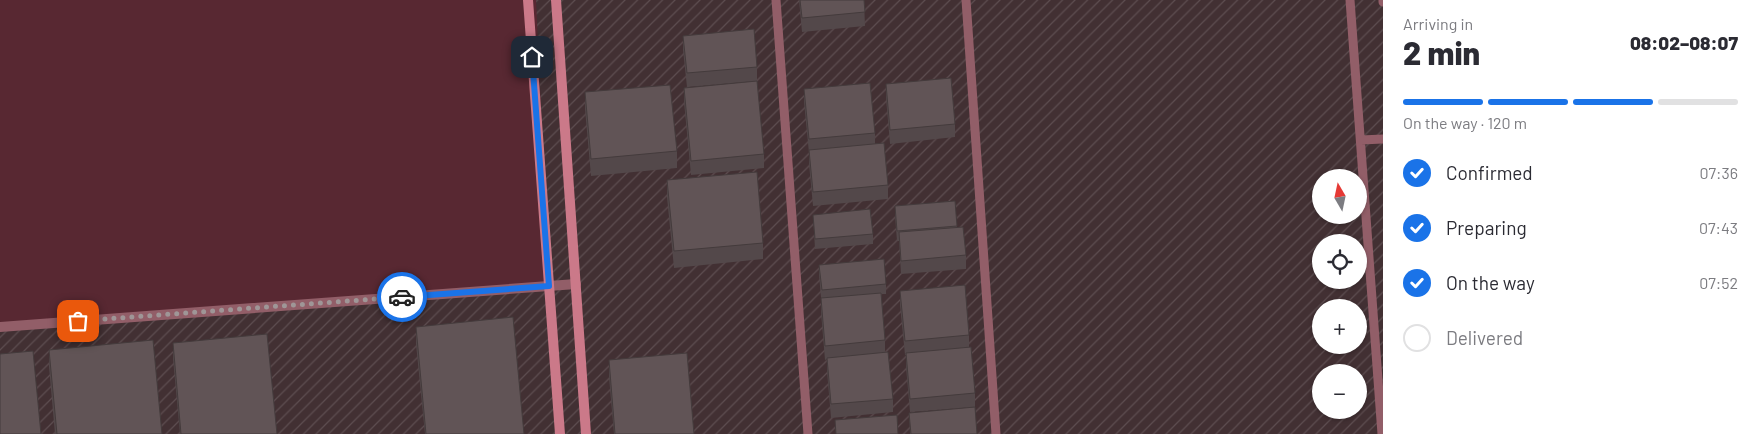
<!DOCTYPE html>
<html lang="en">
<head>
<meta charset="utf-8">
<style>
  :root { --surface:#fff; --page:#f2f2f3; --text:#2b2b33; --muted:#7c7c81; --line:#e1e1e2; --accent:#1a73e8 }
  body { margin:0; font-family:Barlow,sans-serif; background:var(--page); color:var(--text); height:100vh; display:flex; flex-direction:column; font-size:19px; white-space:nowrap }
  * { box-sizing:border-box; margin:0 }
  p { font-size:16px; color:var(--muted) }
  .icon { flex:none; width:28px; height:28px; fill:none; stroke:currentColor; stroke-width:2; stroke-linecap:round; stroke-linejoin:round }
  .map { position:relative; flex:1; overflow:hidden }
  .drawer { display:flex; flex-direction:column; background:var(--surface); width:375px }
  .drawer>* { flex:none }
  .needle { width:32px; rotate:351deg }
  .buttons { position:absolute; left:1312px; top:169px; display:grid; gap:10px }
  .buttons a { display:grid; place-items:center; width:55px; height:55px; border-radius:50%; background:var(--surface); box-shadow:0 1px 4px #0004; font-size:25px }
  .pin { position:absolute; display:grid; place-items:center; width:42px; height:42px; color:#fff; margin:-21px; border-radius:10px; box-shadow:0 2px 8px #0006 }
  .courier { position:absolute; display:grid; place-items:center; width:50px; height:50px; margin:-25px; border:4px solid #1a73e8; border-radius:50%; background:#fff; color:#222; box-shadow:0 1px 6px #0007 }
  .summary em { font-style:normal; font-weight:800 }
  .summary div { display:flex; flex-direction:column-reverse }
  .summary { display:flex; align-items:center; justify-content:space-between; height:85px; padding:0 20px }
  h1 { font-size:32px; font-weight:800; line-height:38px }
  .bar { display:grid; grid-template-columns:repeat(4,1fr); gap:8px 5px; align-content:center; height:60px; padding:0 20px }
  .bar i { height:6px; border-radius:4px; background:var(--line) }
  .bar .on { background:var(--accent) }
  .bar p { grid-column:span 4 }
  ol { padding:0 20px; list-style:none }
  li { display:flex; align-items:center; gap:15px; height:55px }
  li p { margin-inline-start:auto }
  li .icon { padding:5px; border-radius:50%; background:var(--accent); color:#fff; stroke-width:4 }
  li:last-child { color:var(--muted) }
  li i { width:28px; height:28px; border:2px solid var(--line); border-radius:50% }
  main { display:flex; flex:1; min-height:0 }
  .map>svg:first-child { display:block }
  .industrial { fill:url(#industrial-furrows); fill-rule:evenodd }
  .green { fill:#582832 }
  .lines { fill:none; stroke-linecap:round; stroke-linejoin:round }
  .lane { stroke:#925e68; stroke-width:9 }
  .street { stroke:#925e68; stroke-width:10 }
  .secondary { stroke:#cb7989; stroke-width:10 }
  .wall { fill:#53484a }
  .building { fill:#615456; stroke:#443b3c }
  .done { stroke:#9f9697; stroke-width:5; stroke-dasharray:0 9 }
  .route { stroke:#1a73e8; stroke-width:6 }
</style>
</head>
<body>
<main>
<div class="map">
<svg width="1383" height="434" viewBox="0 0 1383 434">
  <defs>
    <pattern id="industrial-furrows" width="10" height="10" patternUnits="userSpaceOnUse" patternTransform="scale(1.25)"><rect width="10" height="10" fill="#423033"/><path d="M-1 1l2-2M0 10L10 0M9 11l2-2" fill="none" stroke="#5d4d50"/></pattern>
  </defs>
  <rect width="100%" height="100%" fill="#352a2b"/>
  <path class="industrial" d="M0,0h1383v434h-1383zM1321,178h38v37h-38zM1321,242h38v38h-38zM1321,308h38v37h-38zM1321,372h38v38h-38z"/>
  <path class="green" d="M0,0h536l13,286 -549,41z"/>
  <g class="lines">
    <path class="lane" d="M776,0l32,434
      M966,0l30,434
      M1350,0l32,434
      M1383,0v2
      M1361,140l22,-1"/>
    <path class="street" d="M0,327l576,-43"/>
    <path class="secondary" d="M528,0l32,434
      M556,0l30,434"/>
  </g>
  <path class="wall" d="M799,0h65l1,26 -63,6z
    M683,36l74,31v14l-70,6 -4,-37z
    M886,84l69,40v13l-65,7 -4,-46z
    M684,88l80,66v14l-73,7 -7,-73z
    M804,89l71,44v11l13,41v14l-75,7 -4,-42v-11l-5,-51z
    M585,92l92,59v17l-86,8 -6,-67z
    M667,180l96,63v16l-89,9 -7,-71z
    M955,201l2,26 9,28v14l-65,5 -2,-33h-2l-2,-25v-10z
    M813,215l60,19v10l-58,5z
    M819,265l67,19v10h-5l4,46v12l8,47v13l-62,6 -4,-47v-12l-2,1 -4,-48v-14l-2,-23z
    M900,291l69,44v12l6,46v14l-65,5 -4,-45v-12h-1l-5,-50z
    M416,327l108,107h-99l-9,-90z
    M173,343l104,91h-97l-7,-75z
    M49,350l113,84h-107l-6,-67z
    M609,360l85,74h-80l-5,-57z
    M909,413l68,21h-67z"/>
  <path class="building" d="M800,0h64l1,12 -63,6z
    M754,29l3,38 -70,6 -4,-37z
    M951,78l4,46 -65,6 -4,-46z
    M757,81l7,73 -73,7 -7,-73z
    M870,83l5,50 -66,6 -5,-50z
    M670,85l7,66 -86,8 -6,-67z
    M884,143l4,42 -75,7 -4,-42z
    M757,172l6,71 -89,8 -7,-71z
    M955,201l2,25 -60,5 -2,-25z
    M870,209l3,25 -58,5 -2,-24z
    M963,227l3,28 -65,6 -2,-29z
    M884,259l2,25 -64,6 -3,-25z
    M965,285l4,50 -64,6 -5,-50z
    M881,293l4,47 -60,6 -4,-48z
    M513,317l11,117h-98l-10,-107z
    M267,334l10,100h-96l-8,-91z
    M153,340l9,94h-105l-8,-84z
    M971,347l4,46 -65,6 -4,-46z
    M33,351l8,83h-41v-80z
    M888,352l5,47 -62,5 -4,-46z
    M687,353l7,81h-79l-6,-74z
    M975,407l2,27h-66l-2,-21z
    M897,415l1,19h-62l-1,-14z"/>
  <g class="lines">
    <path class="done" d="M78,321l324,-24"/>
    <path class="route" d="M402,297l147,-11 -17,-229"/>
  </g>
</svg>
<div class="buttons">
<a><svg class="needle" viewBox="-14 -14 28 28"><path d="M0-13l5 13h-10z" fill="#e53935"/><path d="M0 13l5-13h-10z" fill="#7c7c81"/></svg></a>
<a><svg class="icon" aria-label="locate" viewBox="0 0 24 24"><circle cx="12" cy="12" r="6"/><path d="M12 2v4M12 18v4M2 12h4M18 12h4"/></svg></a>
<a>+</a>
<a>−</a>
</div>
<div class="pin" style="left:78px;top:321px;background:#ea580c"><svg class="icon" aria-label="bag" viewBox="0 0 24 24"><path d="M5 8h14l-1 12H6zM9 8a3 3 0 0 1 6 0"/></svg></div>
<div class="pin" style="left:532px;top:57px;background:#1f2937"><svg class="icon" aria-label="home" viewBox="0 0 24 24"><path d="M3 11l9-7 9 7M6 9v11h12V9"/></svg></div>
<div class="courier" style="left:402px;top:297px"><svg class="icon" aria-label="car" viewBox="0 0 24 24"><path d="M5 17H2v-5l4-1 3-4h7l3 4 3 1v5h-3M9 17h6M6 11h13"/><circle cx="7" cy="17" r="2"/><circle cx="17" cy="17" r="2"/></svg></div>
</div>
<section class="drawer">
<div class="summary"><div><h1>2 min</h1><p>Arriving in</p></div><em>08:02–08:07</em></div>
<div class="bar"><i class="on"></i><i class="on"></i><i class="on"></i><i></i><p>On the way · 120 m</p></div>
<ol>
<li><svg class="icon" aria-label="check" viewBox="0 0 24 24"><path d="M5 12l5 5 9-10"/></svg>Confirmed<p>07:36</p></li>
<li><svg class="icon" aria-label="check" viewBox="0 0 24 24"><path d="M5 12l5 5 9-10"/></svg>Preparing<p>07:43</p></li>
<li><svg class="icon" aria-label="check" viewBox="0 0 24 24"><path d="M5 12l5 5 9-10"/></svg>On the way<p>07:52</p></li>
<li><i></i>Delivered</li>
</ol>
</section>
</main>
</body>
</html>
